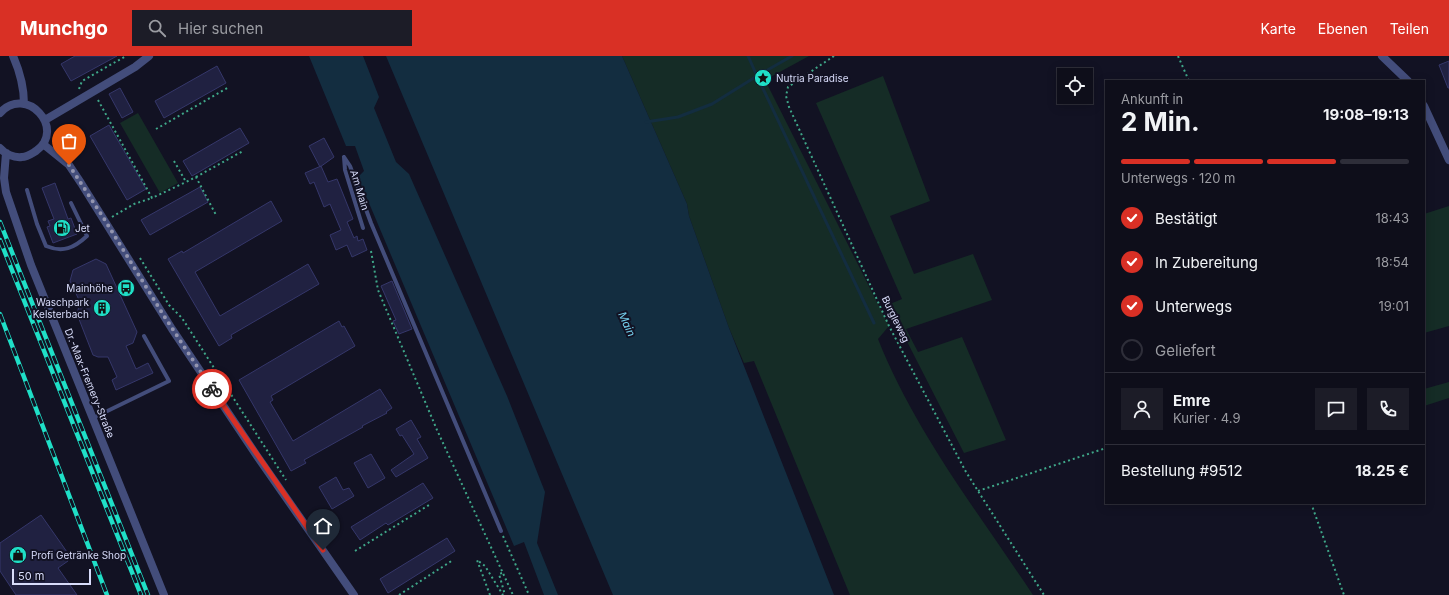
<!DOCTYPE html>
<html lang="de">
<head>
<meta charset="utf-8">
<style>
  :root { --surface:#0e0e1a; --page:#1c1c27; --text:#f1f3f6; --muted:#9b9ca2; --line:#2e2e39; --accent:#d93025 }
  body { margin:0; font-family:Inter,sans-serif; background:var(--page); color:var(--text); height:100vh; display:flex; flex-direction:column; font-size:15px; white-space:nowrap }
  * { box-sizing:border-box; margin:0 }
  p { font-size:13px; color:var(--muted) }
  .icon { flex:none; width:22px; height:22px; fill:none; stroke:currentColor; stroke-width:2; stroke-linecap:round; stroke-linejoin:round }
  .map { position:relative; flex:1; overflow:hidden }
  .drawer { position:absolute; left:1105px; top:24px; width:320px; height:424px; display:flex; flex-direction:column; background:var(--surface); border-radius:0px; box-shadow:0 2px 10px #0003,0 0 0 1px var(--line) }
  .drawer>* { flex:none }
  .controls { position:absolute; left:1057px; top:12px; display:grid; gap:8px }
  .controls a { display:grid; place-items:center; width:36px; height:36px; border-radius:0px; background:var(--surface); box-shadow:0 2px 10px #0003,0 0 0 1px var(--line); font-size:20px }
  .scale { position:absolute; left:12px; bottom:10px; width:79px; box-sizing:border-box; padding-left:4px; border:2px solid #d8dcfa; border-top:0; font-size:11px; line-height:14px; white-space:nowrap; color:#d8dcfa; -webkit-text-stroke:3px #121223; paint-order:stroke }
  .pin { position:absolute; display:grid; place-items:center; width:34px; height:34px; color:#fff; margin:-41px -17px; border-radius:50% 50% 50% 0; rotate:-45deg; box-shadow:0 0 4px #0007 }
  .pin .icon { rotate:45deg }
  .courier { position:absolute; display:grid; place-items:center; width:40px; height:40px; margin:-20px; border:3px solid #d93025; border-radius:50%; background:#fff; color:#222; box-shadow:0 1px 5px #0007 }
  .headline em { font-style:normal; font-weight:700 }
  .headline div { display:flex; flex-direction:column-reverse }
  .headline { display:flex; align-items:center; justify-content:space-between; height:68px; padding:0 16px }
  h1 { font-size:26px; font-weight:700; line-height:30px }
  .bar { display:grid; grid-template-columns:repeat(4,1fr); gap:6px 4px; align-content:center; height:48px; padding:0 16px }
  .bar i { height:5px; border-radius:3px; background:var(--line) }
  .bar .on { background:var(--accent) }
  .bar p { grid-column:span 4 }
  .line { display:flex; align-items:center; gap:10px; padding:0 16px; border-top:1px solid var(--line) }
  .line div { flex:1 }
  .round { display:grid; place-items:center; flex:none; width:42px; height:42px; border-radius:0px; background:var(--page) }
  ol { padding:0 16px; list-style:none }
  li { display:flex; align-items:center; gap:12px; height:44px }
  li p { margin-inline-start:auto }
  li .icon { padding:4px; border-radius:50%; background:var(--accent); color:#fff; stroke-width:4 }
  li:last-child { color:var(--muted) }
  li i { width:22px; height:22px; border:2px solid var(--line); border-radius:50% }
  header { display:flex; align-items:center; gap:24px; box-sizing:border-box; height:56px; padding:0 20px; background:var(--accent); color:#fff }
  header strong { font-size:19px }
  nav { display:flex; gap:22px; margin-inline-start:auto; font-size:14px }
  .search { width:280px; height:36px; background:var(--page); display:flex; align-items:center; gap:10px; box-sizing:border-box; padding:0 14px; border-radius:0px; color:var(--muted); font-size:15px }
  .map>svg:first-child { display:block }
  .green { fill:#152c26 }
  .water { fill:#132d40 }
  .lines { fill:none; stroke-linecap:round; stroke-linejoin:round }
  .stream { stroke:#132d40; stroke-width:3 }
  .building { fill:#202141; stroke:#35376a }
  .path { stroke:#3fa789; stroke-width:2; stroke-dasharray:2 3; stroke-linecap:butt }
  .service { stroke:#434d7b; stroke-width:4 }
  .minor { stroke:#434d7b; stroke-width:8 }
  .tertiary { stroke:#434d7b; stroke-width:8 }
  .rail-casing { stroke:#1fdfc7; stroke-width:4.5 }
  .rail { stroke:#121223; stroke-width:3; stroke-dasharray:9; stroke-linecap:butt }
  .done { stroke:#9395af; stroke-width:4; stroke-dasharray:0 7.2 }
  .route { stroke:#d93025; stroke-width:5 }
  .labels { text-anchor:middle; stroke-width:4; stroke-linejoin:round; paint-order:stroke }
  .poi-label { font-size:10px; fill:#d8dcfa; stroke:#121223; text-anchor:start }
  .street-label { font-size:10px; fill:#d8dcfa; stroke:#121223 }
  .water-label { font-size:11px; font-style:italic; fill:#74cfec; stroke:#121223 }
</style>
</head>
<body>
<header>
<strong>Munchgo</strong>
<div class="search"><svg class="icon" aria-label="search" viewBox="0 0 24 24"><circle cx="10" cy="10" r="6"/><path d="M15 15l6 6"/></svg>Hier suchen</div>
<nav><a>Karte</a><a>Ebenen</a><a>Teilen</a></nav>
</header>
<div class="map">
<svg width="1449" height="539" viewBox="0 0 1449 539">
  <rect width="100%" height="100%" fill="#121223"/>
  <path class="green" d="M622,0h187l-44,24 124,246 -11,13c37,93 100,173 155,256h-183l-96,-234 -10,2 -15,-35 -40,-112 -2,-12z
    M883,20l47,125 -40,15 24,58 59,-20 19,46 -86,29 12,23 44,-15 44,103 -42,13 -69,-135 -5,-14 12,-5 -86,-196z
    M138,57l40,70 -18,10 -40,-70z
    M1449,150v120l-25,7v-119z
    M1449,326v16l-25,8v-17z"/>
  <path class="water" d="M309,0h54l16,41 -5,11 22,54 13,12 98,222 38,96 -8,51 21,52h-14l-20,-53 -10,4 -156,-369 6,-6 -9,-25h-9z
    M386,0h236l65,148 2,12 40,112 105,267h-221z"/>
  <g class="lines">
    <path class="stream" d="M748,0l9,20 35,-20
      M646,66l32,-5 34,-13 45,-28 117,247"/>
  </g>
  <path class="building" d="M75,0h42l-46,25 -10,-17z
    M1449,5v27h-1l-9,-23z
    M217,10l9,17 -62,35 -9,-17z
    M120,32l13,24 -11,6 -13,-24z
    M109,69l37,64 -19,11 -37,-64z
    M240,72l9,15 -57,33 -9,-15z
    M324,82l10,19 -14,10 -11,-21z
    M321,110l7,16 9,-3 16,40 -6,3 7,16 3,-2 1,5 5,-2 4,11 -15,7 -5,-12 -11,5 -6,-15 11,-5 -11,-26 -6,3 -10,-25 -4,2 -5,-11z
    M55,127l13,36 3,-1 6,16 -24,9 -6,-16 3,-1 -2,-5 6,-2 -12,-31z
    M200,131l8,15 -58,33 -9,-15z
    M271,145l11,20 -87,51 25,44 88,-52 11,20 -88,51 1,3 -13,8 -51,-87 14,-8 1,2z
    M96,203l10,5 31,68 -4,11 -7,3 10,23 12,-6 5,10 -37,17 -4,-10 5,-3 -9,-20h-10l-5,-2 -16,-41 3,-12 -10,-21 3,-11z
    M392,225l20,48 -13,5 -6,-13 3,-1 -15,-34z
    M339,265l3,6 2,-1 11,20 -84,50 2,4 -3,2 23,39 87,-52 12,19 -6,4 1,1 -25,13 1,1 -59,33 2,3 -15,8 -52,-91z
    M411,364l10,17 -4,2 11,19 -32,19 -5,-7 23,-16 -12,-19 -2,1 -4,-7z
    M371,398l14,24 -17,10 -14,-25z
    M336,421l7,13 6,-2 5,8 -22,13 -13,-22z
    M423,427l10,15 -45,27 -2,-2 -26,17 -9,-13z
    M41,459l26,37 -3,3 4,6 -10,7 19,27h-61l-16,-24v-28z
    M447,482l8,13 -67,42 -8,-14z"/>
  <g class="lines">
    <path class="path" d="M834,0l-46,31 -2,9 3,11 100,219 77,146 78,123
      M1178,0l11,25
      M79,33l3,-8 44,-25
      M98,44l54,98 34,-16
      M156,73l73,-42
      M174,105l12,21 10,-5 20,38
      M196,121l47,-26
      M112,161l22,-13 18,-6
      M371,195l7,39 59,140 76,165
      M140,202l29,47 13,13 104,162
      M978,435l128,-43
      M1311,447l33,92
      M503,480l26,59
      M355,495l74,-46
      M502,517l-3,1 6,21
      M399,539l54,-35
      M490,539l-13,-35 8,6 18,29"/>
    <path class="service" d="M344,101l6,9 21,57 130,308
      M344,101l1,13 18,58
      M27,134l10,34 9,22c17,7 28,2 41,-10l-16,-33
      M93,362l76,-37 -25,-45"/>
    <path class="minor" d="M13,0c7,16 11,30 11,48
      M0,57c26,-29 67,16 36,38 -5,3 -9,6 -14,6 -8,1 -17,-3 -22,-9
      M45,64l90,-53 14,-11
      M43,88l26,21 12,18 91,146 85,127 97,139
      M6,97l-2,25 2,14 25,73 133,330"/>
    <path class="tertiary" d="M1382,0l26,25
      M1424,50l25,54"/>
    <defs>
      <path id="rail" d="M0,166l148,373
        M0,184l141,355
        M0,258l107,281"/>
    </defs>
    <use href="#rail" class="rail-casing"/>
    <use href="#rail" class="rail"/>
  </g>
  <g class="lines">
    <path class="done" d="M69,109l34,52 61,99 48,73"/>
    <path class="route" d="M212,333l111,161"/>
  </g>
  <defs>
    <symbol id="sight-disc" viewBox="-11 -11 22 22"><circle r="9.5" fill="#1fdfc7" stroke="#121223"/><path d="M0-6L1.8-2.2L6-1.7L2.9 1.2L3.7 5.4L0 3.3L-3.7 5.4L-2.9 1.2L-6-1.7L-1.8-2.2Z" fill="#111"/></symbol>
    <symbol id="fuel-disc" viewBox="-11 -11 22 22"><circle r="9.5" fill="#1fdfc7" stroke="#121223"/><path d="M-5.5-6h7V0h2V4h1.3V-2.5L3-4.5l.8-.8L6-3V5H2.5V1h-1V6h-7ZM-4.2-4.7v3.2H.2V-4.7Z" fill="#111"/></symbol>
    <symbol id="bus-disc" viewBox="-11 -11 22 22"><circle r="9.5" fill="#1fdfc7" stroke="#121223"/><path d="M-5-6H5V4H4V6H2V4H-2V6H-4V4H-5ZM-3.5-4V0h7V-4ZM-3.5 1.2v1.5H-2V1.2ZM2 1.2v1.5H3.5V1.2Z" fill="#111"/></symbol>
    <symbol id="building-disc" viewBox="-11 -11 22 22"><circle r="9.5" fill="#1fdfc7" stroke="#121223"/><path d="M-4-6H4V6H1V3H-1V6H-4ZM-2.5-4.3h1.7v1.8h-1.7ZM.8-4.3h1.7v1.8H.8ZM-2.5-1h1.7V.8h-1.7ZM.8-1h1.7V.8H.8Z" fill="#111"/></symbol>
    <symbol id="shop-disc" viewBox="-11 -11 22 22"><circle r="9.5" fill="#1fdfc7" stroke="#121223"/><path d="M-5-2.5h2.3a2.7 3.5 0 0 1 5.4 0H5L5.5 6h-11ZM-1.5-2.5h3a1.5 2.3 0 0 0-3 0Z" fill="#111"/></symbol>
  </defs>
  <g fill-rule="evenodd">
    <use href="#sight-disc" x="753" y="12" width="20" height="20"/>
    <use href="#fuel-disc" x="52" y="162" width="20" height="20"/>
    <use href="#bus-disc" x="116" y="222" width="20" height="20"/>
    <use href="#building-disc" x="92" y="242" width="20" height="20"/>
    <use href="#shop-disc" x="8" y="489" width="20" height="20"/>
  </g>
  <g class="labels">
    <g class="poi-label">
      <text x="776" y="26">Nutria Paradise</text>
      <text x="75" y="176">Jet</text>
      <text x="113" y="236" text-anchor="end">Mainhöhe</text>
      <text x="89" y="250" text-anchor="end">Waschpark<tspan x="89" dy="12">Kelsterbach</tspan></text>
      <text x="31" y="503">Profi Getränke Shop</text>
    </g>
    <g class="street-label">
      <text transform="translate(360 134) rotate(73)" y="4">Am Main</text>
      <text transform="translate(896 263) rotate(64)" y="4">Burgleweg</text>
      <text transform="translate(90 327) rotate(68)" y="4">Dr.-Max-Fremery-Straße</text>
    </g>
    <g class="water-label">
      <text transform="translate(627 268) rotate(65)" y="4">Main</text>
    </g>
  </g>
</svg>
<div class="controls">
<a><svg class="icon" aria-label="locate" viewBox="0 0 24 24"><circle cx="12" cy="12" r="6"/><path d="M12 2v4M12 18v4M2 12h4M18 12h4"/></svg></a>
</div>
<div class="scale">50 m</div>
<div class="pin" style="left:69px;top:109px;background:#ea580c"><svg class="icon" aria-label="bag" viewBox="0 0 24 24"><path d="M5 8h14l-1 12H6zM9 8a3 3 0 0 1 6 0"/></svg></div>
<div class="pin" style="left:323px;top:494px;background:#1f2937"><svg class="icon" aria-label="home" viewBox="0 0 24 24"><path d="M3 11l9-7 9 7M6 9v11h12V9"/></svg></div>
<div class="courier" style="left:212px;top:333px"><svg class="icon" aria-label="bike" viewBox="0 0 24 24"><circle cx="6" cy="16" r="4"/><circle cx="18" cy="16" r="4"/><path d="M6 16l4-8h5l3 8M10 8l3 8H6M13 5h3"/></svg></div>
<section class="drawer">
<div class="headline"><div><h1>2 Min.</h1><p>Ankunft in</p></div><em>19:08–19:13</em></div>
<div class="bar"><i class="on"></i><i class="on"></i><i class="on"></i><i></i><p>Unterwegs · 120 m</p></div>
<ol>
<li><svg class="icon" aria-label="check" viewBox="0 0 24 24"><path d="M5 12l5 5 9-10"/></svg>Bestätigt<p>18:43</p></li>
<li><svg class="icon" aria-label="check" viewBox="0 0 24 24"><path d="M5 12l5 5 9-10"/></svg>In Zubereitung<p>18:54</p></li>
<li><svg class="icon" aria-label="check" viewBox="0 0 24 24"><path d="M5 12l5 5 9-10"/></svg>Unterwegs<p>19:01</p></li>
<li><i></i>Geliefert</li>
</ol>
<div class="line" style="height:72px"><a class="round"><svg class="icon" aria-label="person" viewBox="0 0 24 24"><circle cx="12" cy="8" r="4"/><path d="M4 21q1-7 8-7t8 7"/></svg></a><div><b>Emre</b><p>Kurier · 4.9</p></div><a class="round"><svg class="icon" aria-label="chat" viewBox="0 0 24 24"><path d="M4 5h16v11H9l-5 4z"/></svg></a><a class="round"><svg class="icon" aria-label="phone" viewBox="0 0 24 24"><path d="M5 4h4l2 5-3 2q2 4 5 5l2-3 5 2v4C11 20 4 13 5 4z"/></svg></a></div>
<div class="line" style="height:52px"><div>Bestellung #9512</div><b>18.25 €</b></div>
</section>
</div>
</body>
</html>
